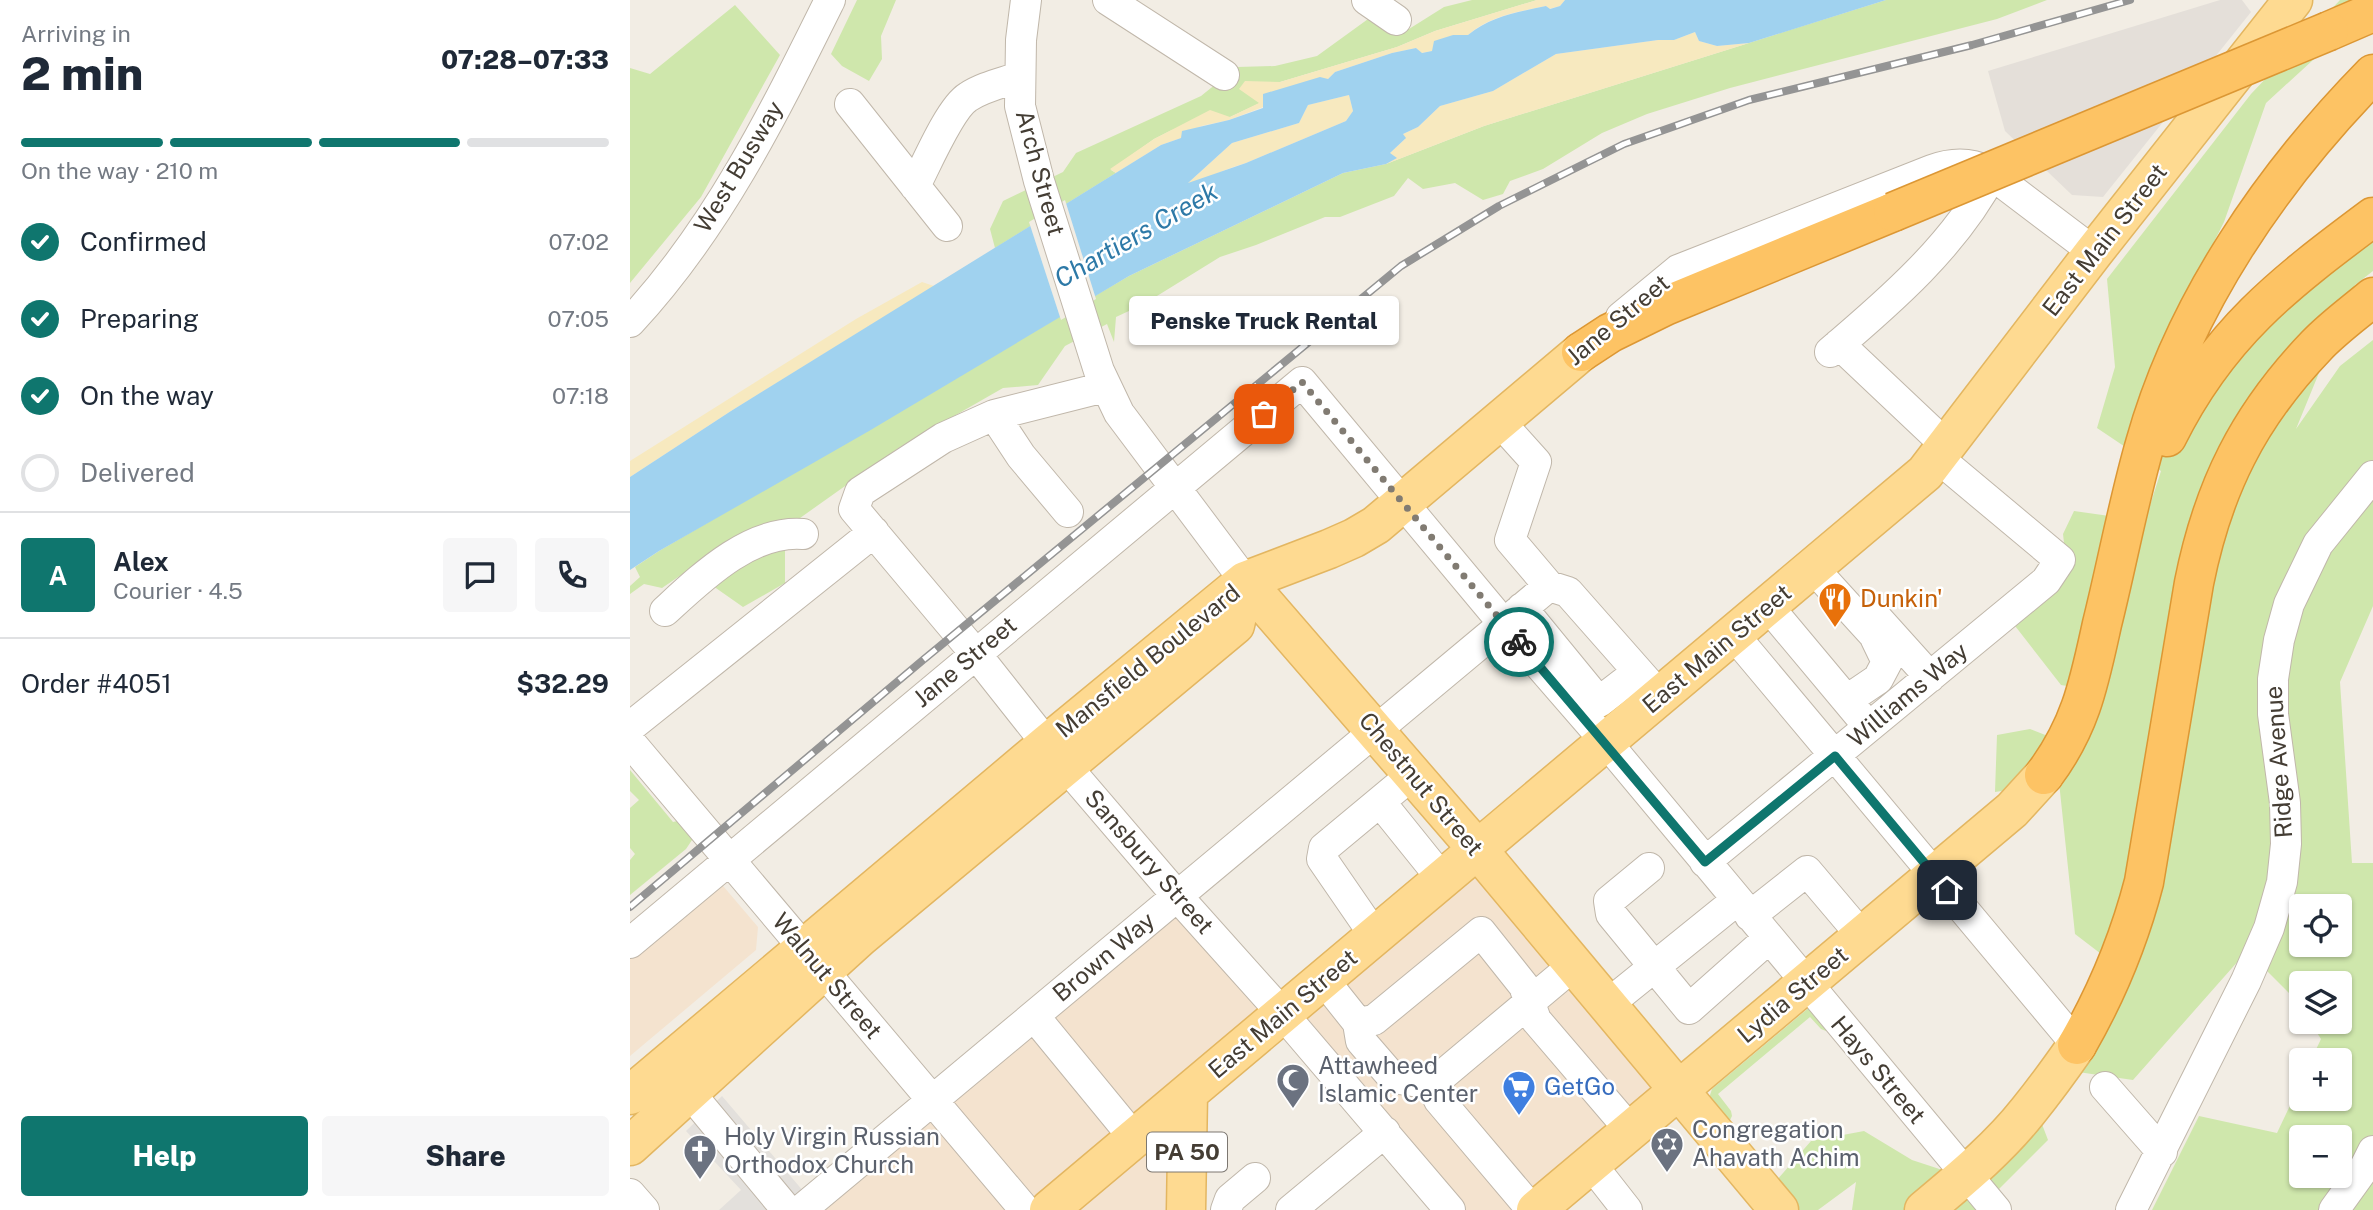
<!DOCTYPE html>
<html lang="en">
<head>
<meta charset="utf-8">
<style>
  :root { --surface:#fff; --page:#f6f6f7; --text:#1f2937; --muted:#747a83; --line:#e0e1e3; --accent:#0f766e }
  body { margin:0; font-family:"Public Sans",sans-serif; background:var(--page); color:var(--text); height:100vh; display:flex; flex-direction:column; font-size:26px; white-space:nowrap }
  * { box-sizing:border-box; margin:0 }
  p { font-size:23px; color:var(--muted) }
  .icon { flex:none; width:38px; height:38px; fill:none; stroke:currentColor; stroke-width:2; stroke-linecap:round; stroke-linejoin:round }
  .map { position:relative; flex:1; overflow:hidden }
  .drawer { display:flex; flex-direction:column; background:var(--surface); width:630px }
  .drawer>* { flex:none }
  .tools { position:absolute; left:1659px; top:894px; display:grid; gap:14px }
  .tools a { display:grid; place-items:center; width:63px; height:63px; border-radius:7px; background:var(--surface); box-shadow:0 2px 5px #0004; font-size:35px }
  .pin { position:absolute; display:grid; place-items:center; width:60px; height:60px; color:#fff; margin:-30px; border-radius:14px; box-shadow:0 4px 10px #0006 }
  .courier { position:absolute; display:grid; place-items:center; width:70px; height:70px; margin:-35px; border:5px solid #0f766e; border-radius:50%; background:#fff; color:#222; box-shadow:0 2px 9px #0007 }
  .bubble { position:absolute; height:49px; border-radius:7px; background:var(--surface); box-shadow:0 2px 5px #0004; font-size:23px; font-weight:800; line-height:49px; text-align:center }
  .headline em { font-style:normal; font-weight:800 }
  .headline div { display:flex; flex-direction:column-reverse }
  .headline { display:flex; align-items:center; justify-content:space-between; height:119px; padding:0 21px }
  h1 { font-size:46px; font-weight:800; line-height:52px }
  .bar { display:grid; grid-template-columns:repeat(4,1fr); gap:10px 7px; align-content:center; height:84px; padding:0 21px }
  .bar i { height:9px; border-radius:5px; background:var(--line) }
  .bar .on { background:var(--accent) }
  .bar p { grid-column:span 4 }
  .line { display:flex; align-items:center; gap:18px; padding:0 21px; border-top:2px solid var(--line) }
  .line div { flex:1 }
  .round { display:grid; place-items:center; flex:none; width:74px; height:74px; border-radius:7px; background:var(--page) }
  ol { padding:0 21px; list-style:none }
  li { display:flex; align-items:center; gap:21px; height:77px }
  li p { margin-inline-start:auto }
  li .icon { padding:7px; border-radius:50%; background:var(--accent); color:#fff; stroke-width:4 }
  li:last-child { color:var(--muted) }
  li i { width:38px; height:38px; border:4px solid var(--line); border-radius:50% }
  .primary-button { display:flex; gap:14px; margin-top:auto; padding:14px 21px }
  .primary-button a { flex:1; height:80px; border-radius:7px; background:var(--accent); color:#fff; font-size:28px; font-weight:800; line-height:80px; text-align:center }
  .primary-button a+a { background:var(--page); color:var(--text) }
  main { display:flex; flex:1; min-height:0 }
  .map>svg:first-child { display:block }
  .commercial { fill:#f4e3cf }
  .industrial { fill:#e4dfd9 }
  .green { fill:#cfe7ac; fill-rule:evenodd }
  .sand { fill:#f7e9bf }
  .parking { fill:#e3e0dc }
  .water { fill:#a0d2ef; fill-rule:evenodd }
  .pier { fill:#f2ede4 }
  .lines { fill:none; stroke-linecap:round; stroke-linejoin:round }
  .minor-casing { stroke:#c0b7aa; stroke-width:32 }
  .major-casing { stroke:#e3b661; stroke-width:41 }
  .highway-casing { stroke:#dc9734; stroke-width:41 }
  .minor { stroke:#fff; stroke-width:30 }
  .major { stroke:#feda91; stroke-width:38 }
  .highway { stroke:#fdc364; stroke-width:38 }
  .rail-casing { stroke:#949494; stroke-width:8 }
  .rail { stroke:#fff; stroke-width:5; stroke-dasharray:16; stroke-linecap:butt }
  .highway-bridge-casing { stroke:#dc9734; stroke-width:41; stroke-linecap:butt }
  .highway-bridge { stroke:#fdc364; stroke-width:38 }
  .done { stroke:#817b72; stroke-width:7; stroke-dasharray:0 12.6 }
  .route { stroke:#0f766e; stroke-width:9 }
  .labels { text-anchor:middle; stroke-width:5; stroke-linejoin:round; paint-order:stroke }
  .shield { fill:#fff; stroke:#7c7771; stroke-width:2 }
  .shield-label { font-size:23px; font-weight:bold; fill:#443d34 }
  .street-label { font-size:24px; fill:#443d34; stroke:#fff }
  .food-label { font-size:24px; fill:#c56008; stroke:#fff; text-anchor:start }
  .worship-label { font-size:24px; fill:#5b616d; stroke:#fff; text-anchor:start }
  .shop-label { font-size:24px; fill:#366cbe; stroke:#fff; text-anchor:start }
  .water-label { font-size:26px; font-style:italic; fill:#2d79a7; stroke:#fff }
</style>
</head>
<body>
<main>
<section class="drawer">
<div class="headline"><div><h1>2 min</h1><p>Arriving in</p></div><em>07:28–07:33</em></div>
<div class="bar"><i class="on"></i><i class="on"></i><i class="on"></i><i></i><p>On the way · 210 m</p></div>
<ol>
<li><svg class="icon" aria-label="check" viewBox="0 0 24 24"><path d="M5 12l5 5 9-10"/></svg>Confirmed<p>07:02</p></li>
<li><svg class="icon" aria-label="check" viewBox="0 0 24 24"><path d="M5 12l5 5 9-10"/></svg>Preparing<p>07:05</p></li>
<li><svg class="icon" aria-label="check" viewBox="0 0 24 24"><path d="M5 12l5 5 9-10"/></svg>On the way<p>07:18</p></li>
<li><i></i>Delivered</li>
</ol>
<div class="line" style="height:126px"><b class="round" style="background:var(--accent);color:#fff">A</b><div><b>Alex</b><p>Courier · 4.5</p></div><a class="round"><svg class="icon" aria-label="chat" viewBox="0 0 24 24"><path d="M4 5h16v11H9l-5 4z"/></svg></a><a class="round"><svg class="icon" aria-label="phone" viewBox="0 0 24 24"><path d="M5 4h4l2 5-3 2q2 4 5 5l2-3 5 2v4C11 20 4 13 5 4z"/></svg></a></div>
<div class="line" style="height:91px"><div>Order #4051</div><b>$32.29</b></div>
<div class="primary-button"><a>Help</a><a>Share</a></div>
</section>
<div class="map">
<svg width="1743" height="1210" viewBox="0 0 1743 1210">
  <rect width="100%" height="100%" fill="#f2ede4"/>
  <path class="commercial" d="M845,869l183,220 -142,121h-60l-193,-198 -90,125 -3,73h-368l376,-313 121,120z
    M88,880l40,47 -2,23 -126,106v-102z"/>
  <path class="industrial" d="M1590,0h22l9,12 -148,185 -31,-2 -67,-64 -17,-60z"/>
  <path class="green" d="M227,0h39l-15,36 1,23 -13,22 -27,-15 -11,-12z
    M842,0h65l-102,31 -38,16 -117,35h-35l-5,7 20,14 -30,14 -58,13 -18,9 -43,31 5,3 -121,75 -5,-19 13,-28 60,-29 13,-19 125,-57 36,-29 38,-1 42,-10 58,-42 34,15 35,-22z
    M1256,0h161l-50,19 -267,69 -83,26 -45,19 -59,36 -33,12 -7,13 -20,6 -28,-17 -32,6 -15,-11 -14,18 -54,21h-15l-69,28 -36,12 -76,47 -28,13 -2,25 -7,-18 -42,22 -27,39 -35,3 -103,59 -107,76 -8,21v39l-42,24 -30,-21 -10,-26 -41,28 -18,-4 -14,10v-8l10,-9 -5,-10 24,-16 470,-275 214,-103 43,-9 98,-38z
    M1710,0h33v5l-107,98 -42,119 -75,149 30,25 194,-170v45l-18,14 -59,144 44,-63 33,-26v266l-33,76 12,181h21v347h-221l47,-94 78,17 24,-51v17h39v-39h-29l10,-21 -11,-17h30v-38h-39v24l-5,-8 -49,-49 -114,129 -55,-8 31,-112 -34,-26 -16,-152 -64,10 2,-57 33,-6 23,9 44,-47 -36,-6 -49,-63 56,-45 -5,-43 11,-23 71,10 16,-50 -64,-43 18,-61 -8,-88 144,-185zM1671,906h39v39h-39zM1671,1138h39v38h-39z
    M105,5l45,50 -79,142 -71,86v-215l20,6z
    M0,770l43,52 13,-3 12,12 -12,18 -56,46v-35l5,-6 -5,-6v-40l9,-8 -9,-9z
    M1181,1006l19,23 -4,2 -5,-2 -11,-12 -92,77 13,17 1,5 -3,6 -20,-24 3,-9z
    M1410,1119l8,21 -53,53 7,17h-150l4,-28 -38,28h-32l-17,-21 42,-48 53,-10 48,29 70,23z"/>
  <path class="sand" d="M907,0h28l-5,6 -11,3 -3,-3c-29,6 -56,10 -78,29h-15l-21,16 -11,2 -5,-5 -24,5 -57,19 -7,7 -65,28 -34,13 -28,6 -20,12 -20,7 -45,28 -6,-4 44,-30 56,-29 20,7 29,-14 -20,-14 6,-8 35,1 117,-35 38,-16z
    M1065,32l4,9 18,5 32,-3 -265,83 -98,38 10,-6 -7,-4 16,-15 -2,-5 15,-7 22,-21 53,-15 63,-37 102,-14h16z
    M719,95l4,16 -7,10 -100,42c-20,5 -38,16 -59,21l45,-41 67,-20 9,-18z
    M292,282l12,4 -203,125 -101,66v-16l226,-142z"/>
  <path class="parking" d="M92,1096l82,96 -19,18h-66l22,-20 -55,-59z"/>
  <path class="water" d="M935,0h321l-137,43 -32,3 -18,-5 -4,-9 -21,8h-16l-102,14 -63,37 -53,15 -22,21 -15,7 3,4 -16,15 7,5 -11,6 -43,9 -214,103 -260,155 -210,120 -29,19v-93l101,-66 430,-266 20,-7 1,-7 47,-11 34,-12v-14l57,-17 8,2 7,-7 57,-19 24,-5 6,5 10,-2 2,-10 19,-6h15c23,-19 50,-23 78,-29l4,3 10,-3zM719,95l4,16 -7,10 -100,42 -58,20 44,-40 67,-20 9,-18z"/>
  <path class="pier" d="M435,200l31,99 -35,21 -32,-98z"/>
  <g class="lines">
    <defs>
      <path id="minor" d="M396,0l-5,40 -1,66 19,75 60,190 20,42 126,168
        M478,0l116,75
        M737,0l29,20
        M220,104l97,122
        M285,186c11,-21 35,-78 53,-89 15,-10 34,-14 51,-20
        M991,317l57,-47 254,-100c19,-7 37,-8 55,1l107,81
        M0,322c87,-93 144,-209 200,-322
        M1209,344l108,102
        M1200,352c59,-50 126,-108 162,-178
        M475,387l-111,28 -51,23 -83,54 -6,17 121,144 72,91 131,153 104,116 168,197
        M364,415l27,41 47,56
        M1183,568l61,67 13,27 -9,17 -31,21
        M919,586l19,6 82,93
        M1137,605l92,110
        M892,608l77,94 39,-30
        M35,611c37,-34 85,-81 138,-77
        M1246,617l54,60
        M1103,634l344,411
        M0,727l244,-195
        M0,742l395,468
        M751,803l62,77
        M1075,862l341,-281 14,-21 -122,-102
        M1019,868l-40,33 2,13 78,95 80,-71
        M1120,916l57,-45 55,65
        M745,936l-53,-77 2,-11 89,-74
        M0,943l672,-561 201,241 104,120 389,467
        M693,979l35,44 3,18 32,37 39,6 142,-119
        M977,1005l130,-105
        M404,1016l101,123
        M728,1023l16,-3 107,-88 43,54 12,34 95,111
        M802,1084l7,16 93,110
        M1475,1087l57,65
        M59,1092l98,118
        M961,1164l36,46
        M0,1194l14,16
        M171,1210l748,-624 -39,-46 26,-78 -37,-41
        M596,1210l4,-11 25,-21
        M661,1210l94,-78
        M1501,1210l115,-229 23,-53 13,-46 4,-38 -1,-41 -12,-89v-35l6,-39 10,-36 29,-60 55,-68
        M1704,1210l31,-43 8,-16"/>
      <path id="major" d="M615,581l233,269 301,360
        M0,1095l417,-351 198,-163 84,-32 25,-11 22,-13 205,-173
        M0,1146l229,-208 370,-308 6,-5 10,-44
        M419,1210l876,-737 169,-221 199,-252
        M556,1210l2,-116
        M906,1210l476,-400 32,-35
        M1294,1210c37,-31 74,-61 104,-99 17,-21 33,-43 49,-66"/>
      <path id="highway" d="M1699,31l44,-19
        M951,352l29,-19 55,-27 228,-94
        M1537,437c51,-103 116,-153 206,-220
        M1414,775c37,-49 45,-92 58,-151 15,-60 26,-121 43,-180 39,-140 127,-267 228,-370
        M1447,1045c30,-52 52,-105 67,-163l50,-299c19,-95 54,-166 122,-237 17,-18 38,-33 57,-49"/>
    </defs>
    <use href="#minor" class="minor-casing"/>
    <use href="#major" class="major-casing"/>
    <use href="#highway" class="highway-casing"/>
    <use href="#minor" class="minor"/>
    <use href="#major" class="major"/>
    <use href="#highway" class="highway"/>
    <defs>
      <path id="rail" d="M0,907l293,-247 478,-394 98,-60 125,-62 125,-44 223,-55 158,-45"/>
    </defs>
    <use href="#rail" class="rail-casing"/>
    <use href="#rail" class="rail"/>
    <defs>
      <path id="highway-bridge" d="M1263,212l436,-181"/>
    </defs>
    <use href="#highway-bridge" class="highway-bridge-casing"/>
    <use href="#highway-bridge" class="highway-bridge"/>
  </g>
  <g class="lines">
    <path class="done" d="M634,414l38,-32 217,260"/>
    <path class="route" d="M889,642l186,220 130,-106 112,134"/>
  </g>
  <defs>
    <symbol id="restaurant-pin" viewBox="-11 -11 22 30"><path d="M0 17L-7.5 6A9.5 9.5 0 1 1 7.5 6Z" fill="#e8710a" stroke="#fff"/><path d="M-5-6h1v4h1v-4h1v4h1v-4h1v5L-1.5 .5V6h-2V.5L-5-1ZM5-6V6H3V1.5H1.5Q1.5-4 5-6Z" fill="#fff"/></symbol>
    <symbol id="mosque-pin" viewBox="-11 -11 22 30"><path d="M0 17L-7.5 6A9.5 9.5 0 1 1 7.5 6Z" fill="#6b7280" stroke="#fff"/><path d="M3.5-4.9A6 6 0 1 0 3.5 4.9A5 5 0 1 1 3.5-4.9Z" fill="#fff"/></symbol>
    <symbol id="supermarket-pin" viewBox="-11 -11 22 30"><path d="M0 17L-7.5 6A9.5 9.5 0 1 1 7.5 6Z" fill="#3f7fe0" stroke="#fff"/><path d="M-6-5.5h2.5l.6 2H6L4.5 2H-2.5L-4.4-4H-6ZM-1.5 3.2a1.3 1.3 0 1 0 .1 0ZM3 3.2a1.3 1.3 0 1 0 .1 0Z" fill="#fff"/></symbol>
    <symbol id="synagogue-pin" viewBox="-11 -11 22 30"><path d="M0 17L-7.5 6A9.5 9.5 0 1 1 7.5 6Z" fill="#6b7280" stroke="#fff"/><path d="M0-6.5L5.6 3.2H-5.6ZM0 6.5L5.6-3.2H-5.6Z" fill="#fff"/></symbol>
    <symbol id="church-pin" viewBox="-11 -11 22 30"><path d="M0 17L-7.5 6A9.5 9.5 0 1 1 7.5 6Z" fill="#6b7280" stroke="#fff"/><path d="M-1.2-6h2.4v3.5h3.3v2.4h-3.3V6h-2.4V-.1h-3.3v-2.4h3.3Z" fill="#fff"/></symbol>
  </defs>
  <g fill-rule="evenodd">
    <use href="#restaurant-pin" x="1186" y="580" width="38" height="52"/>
    <use href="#mosque-pin" x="644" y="1061" width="38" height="52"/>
    <use href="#supermarket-pin" x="870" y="1068" width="38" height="52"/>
    <use href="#synagogue-pin" x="1018" y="1125" width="38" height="52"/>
    <use href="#church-pin" x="51" y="1132" width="38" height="52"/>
  </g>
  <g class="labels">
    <rect class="shield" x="517" y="1132.5" width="80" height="39" rx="5"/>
    <g class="shield-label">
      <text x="557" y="1160">PA 50</text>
    </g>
    <g class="street-label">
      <text transform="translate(109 167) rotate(-59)" y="8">West Busway</text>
      <text transform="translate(410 173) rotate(75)" y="8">Arch Street</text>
      <text transform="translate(1475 240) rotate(-52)" y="8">East Main Street</text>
      <text transform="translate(988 320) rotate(-40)" y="8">Jane Street</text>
      <text transform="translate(1087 649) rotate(-40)" y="8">East Main Street</text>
      <text transform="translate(518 661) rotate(-39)" y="8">Mansfield Boulevard</text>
      <text transform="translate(335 662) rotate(-40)" y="8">Jane Street</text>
      <text transform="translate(1278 695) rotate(-40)" y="8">Williams Way</text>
      <text transform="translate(1649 762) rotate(-94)" y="8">Ridge Avenue</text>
      <text transform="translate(791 784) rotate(50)" y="8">Chestnut Street</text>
      <text transform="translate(519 862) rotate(49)" y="8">Sansbury Street</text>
      <text transform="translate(474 957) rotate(-40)" y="8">Brown Way</text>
      <text transform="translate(197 976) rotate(50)" y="8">Walnut Street</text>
      <text transform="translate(1163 995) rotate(-40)" y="8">Lydia Street</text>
      <text transform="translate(653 1014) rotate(-40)" y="8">East Main Street</text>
      <text transform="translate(1248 1070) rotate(50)" y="8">Hays Street</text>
    </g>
    <g class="food-label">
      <text x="1230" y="607">Dunkin'</text>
    </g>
    <g class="worship-label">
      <text x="688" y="1074">Attawheed<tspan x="688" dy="28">Islamic Center</tspan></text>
      <text x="1062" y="1138">Congregation<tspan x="1062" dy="28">Ahavath Achim</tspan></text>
      <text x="94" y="1145">Holy Virgin Russian<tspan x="94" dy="28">Orthodox Church</tspan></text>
    </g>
    <g class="shop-label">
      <text x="914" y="1095">GetGo</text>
    </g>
    <g class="water-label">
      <text transform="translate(506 235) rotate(-30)" y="9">Chartiers Creek</text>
    </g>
  </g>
</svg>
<div class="tools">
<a><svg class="icon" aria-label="locate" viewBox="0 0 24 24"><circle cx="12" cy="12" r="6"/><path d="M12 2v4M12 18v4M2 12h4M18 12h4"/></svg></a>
<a><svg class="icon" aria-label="layers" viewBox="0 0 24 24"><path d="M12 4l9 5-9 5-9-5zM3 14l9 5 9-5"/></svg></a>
<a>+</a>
<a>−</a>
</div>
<div class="pin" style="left:634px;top:414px;background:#ea580c"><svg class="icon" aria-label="bag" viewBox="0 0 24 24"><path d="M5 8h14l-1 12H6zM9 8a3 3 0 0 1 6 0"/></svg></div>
<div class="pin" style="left:1317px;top:890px;background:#1f2937"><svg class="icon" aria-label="home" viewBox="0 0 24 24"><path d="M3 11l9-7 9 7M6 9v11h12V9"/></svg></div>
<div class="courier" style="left:889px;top:642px"><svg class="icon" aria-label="bike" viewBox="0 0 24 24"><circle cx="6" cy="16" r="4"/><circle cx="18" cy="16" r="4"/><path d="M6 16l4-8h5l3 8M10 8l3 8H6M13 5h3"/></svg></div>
<div class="bubble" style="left:499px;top:296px;width:270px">Penske Truck Rental</div>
</div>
</main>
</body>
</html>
